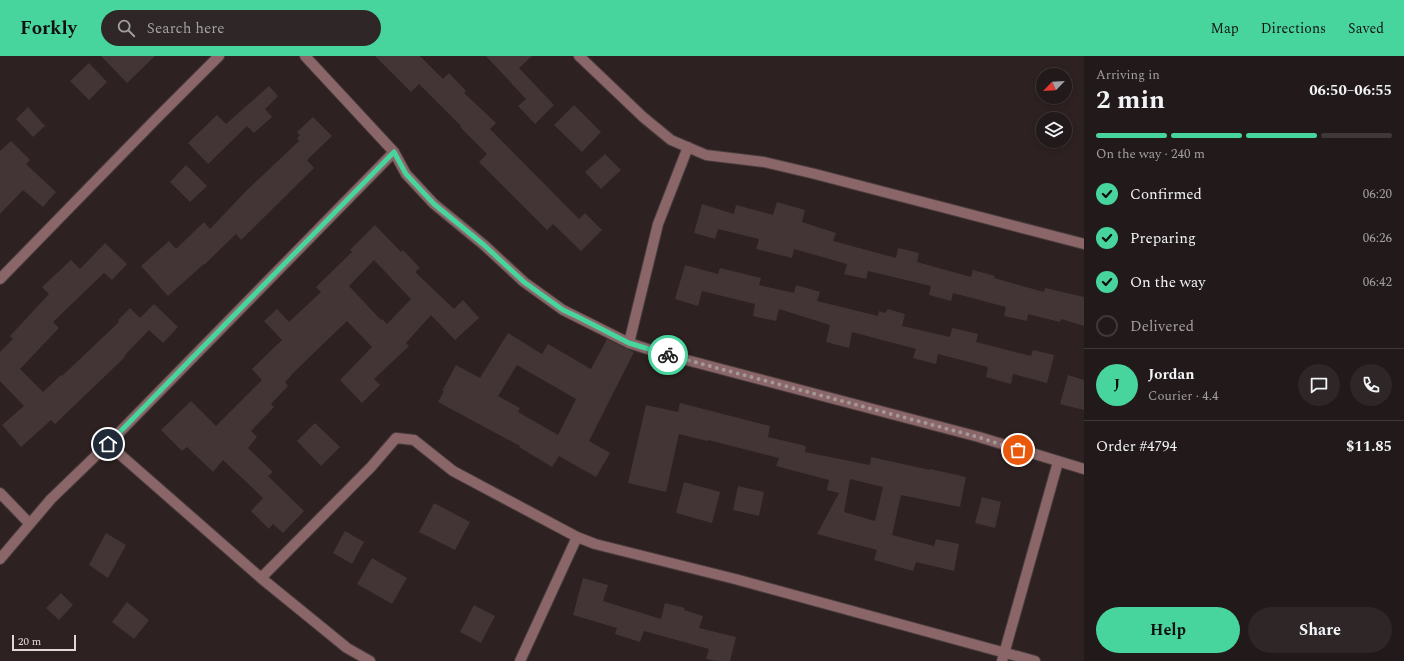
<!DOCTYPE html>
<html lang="en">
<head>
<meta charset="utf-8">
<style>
  :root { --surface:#22191a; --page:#2e2627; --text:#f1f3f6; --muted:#a2a0a2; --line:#3f3839; --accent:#48d49d }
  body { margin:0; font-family:Spectral,serif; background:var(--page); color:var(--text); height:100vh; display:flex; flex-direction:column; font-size:15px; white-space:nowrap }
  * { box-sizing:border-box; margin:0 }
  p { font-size:13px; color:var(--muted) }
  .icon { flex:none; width:22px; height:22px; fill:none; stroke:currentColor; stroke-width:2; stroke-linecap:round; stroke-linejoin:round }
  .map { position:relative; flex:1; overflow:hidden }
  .drawer { display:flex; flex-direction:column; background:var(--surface); width:320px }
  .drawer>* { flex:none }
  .needle { width:26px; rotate:245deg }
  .fabs { position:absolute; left:1036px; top:12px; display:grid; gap:8px }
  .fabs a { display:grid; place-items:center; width:36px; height:36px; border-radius:50%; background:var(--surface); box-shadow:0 2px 6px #0003,0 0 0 1px var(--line); font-size:20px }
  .scale { position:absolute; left:12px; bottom:10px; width:64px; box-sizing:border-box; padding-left:4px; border:2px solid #e1d8d8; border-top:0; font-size:11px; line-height:14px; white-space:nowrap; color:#e1d8d8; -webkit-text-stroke:3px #2e2122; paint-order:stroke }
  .pin { position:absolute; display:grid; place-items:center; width:34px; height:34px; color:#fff; margin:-17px; border:2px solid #fff; border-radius:50%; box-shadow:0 1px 4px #0007 }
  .courier { position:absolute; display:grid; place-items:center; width:40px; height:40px; margin:-20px; border:3px solid #48d49d; border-radius:50%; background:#fff; color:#222; box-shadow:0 1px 5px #0007 }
  .overview em { font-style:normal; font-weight:700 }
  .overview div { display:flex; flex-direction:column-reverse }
  .overview { display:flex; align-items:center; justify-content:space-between; height:68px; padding:0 12px }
  h1 { font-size:26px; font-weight:700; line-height:30px }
  .bar { display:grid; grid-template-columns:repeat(4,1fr); gap:6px 4px; align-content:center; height:48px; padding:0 12px }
  .bar i { height:5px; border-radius:3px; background:var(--line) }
  .bar .active { background:var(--accent) }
  .bar p { grid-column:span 4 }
  .line { display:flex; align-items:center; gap:10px; padding:0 12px; border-top:1px solid var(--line) }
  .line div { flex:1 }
  .round { display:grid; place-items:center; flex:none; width:42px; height:42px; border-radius:21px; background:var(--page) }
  ol { padding:0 12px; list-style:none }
  li { display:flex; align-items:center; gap:12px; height:44px }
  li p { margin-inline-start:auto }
  li .icon { padding:4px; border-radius:50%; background:var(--accent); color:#111; stroke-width:4 }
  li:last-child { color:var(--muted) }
  li i { width:22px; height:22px; border:2px solid var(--line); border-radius:50% }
  .button { display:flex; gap:8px; margin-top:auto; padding:8px 12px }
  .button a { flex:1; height:46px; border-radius:24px; background:var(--accent); color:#111; font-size:16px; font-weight:700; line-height:46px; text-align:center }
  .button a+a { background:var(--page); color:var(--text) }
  header { display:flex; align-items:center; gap:24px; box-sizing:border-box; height:56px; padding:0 20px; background:var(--accent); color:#111 }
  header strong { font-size:19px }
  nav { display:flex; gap:22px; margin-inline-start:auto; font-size:14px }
  .search { width:280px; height:36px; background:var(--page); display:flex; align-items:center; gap:10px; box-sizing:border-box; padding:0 14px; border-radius:22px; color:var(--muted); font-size:15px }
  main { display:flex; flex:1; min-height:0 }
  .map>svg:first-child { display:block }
  .building { fill:#433536; fill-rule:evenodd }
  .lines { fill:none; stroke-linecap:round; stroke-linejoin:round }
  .minor-casing { stroke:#4b3e3f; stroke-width:12 }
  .minor { stroke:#8b6669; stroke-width:10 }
  .done { stroke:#a29898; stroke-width:4; stroke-dasharray:0 7.2 }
  .route { stroke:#48d49d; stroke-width:5 }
</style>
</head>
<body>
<header>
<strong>Forkly</strong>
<div class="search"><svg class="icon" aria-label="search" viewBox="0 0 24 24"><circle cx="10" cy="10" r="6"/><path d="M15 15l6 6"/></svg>Search here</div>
<nav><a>Map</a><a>Directions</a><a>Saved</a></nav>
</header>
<main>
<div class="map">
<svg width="1084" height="605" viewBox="0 0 1084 605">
  <rect width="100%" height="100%" fill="#2e2122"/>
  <path class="building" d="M101,0h54l-28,27z
    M375,0h45l23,23 6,-6 17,18 -2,2 32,30 -6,6 89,90 6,-6 17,17 -21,21 -28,-27 -6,6 -68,-68 8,-8 -27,-27 1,-1 -42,-42 -8,8z
    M486,0h46l-13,12 35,37 -19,19 -17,-18 8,-7z
    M89,7l18,19 -18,18 -19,-19z
    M269,30l9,10 -13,13 7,8 -18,16 -7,-7 -39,38 -20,-21 29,-28 9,9z
    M574,49l27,27 -19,20 -28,-27z
    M28,51l17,19 -12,11 -17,-18z
    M313,61l19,19 -25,24 7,8 -73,72 -5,-6 -31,30h-1l-36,32 -27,-30 28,-25 7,8 28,-27 6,7 37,-39 52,-49 -2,-3 3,-3 -3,-3z
    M11,85l19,19 -4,4 30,28 -13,15 -20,-17 -23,24v-63z
    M605,98l16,16 -20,19 -16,-17z
    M186,109l21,21 -17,16 -20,-20z
    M777,146l28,8 -3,12 34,11 -3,8 63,17 2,-10 21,5 -2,9 54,15 2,-7 22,6 -1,2 50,14 1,-4 39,9v29l-23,-7 -1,3 -32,-8 -1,7 -23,-5 2,-9 -53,-14 -2,8 -22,-6 2,-9 -63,-15 -2,8 -22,-5 3,-10 -53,-15 -2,9 -36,-9 3,-10 -41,-10 -3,10 -21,-6 8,-29 32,10 2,-9 37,10z
    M375,169l26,27 2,-2 17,18 -5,4 39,37 9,-9 16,18 -24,22 -24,-25 -25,28 3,3 -35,33 6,6 -18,18 -22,-23 32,-33 -25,-26 -56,54v1l-6,6 3,4 -17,18 3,3 -23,24 6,6 -9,11 25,24 -5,4 36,35 -21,22 -10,-9 -4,5 -18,-18 12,-13 -40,-38 -10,12 -26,-25 -5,4 -21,-21 30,-29 25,25 46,-46 -10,-11 30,-29 -18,-19 13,-12 12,13 32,-30 -5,-5 36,-35 -2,-2zM374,204l37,39 -24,25 -5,-5 -1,1 -32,-34z
    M105,187l22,21 -15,16 -8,-7 -51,49 6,6 -39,41 23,23 18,-17 1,1 57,-54 -1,-2 12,-12 10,10 14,-14 24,23 -15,16 -14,-13 -25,26 1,1 -70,67 -4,-4 -30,27 -19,-22 22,-19 -24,-25v-29l13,-13 -3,-3 39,-42 -7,-7 29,-27 9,9z
    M685,209l33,9 2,-6 41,10 -2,7 35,8 2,-8 24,7 -3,9 61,15 1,-5 6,2 3,-4 17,5 -3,12 48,11 2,-9 26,6 -2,8 55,14 2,-6 21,5 -7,28 -34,-9 -2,10 -25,-7 2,-10 -50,-13 -2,10 -23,-6 3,-9 -64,-17 -3,16 -23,-6 4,-17 -51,-16 -3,12 -23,-5 2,-12 -53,-13 -4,15 -23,-7z
    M508,277l34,21 6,-10 43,25 16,-30 27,13 -45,89 21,12 -14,24 -37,-21 -7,11 -33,-20 1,-1 -82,-44 6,-11h-2l14,-26 24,13zM517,309l59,34 -18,36 -40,-23 2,-4 -22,-12z
    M1068,319l16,5v30l-24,-6z
    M680,347l90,23 -2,11 38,9 -1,6 65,13 1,-8 59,13v-1l36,8 -6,30 -59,-12 -9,40 42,11 2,-7 23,5 -5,27 -38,-9 -3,9 -39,-11 3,-10 -60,-16 22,-41 -12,-3 2,-10 -53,-14 3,-8 -71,-18 -1,1 -28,-7 -13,58 -38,-9 18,-78 32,7zM850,423l33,8 -8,34 -31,-9z
    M315,367l25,24 -19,19 -24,-25z
    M684,426l36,10 -8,31 -36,-10z
    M738,430l26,6 -5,24 -26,-6z
    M982,441l19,5 -6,26 -20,-5z
    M434,447l36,19 -15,28 -36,-18z
    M345,475l19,11 -12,22 -19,-11z
    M106,477l20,12 -18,33 -19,-13z
    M372,502l35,20 -15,26 -35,-20z
    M583,522l25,7 -5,16 58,18 4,-16 20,5 -1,2 19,6 -4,12 37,9 -6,24h-14l-10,-2 3,-10 -65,-18 -4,11 -25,-8 2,-6 -44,-13z
    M61,537l12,12 -14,15 -13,-12z
    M127,546l22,18 -15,19 -22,-17z
    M474,549l21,11 -14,27 -21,-11z"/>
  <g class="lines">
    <defs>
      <path id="minor" d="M305,0l89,96 12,22 28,30 50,41 40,37 39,28 66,33 31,10 319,84 105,32
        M579,0l64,61 28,23 35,15 58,7 51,12 269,70
        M0,223l155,-159 64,-64
        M629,287l29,-119 30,-77
        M108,388l153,134 86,70 23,13
        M0,437l29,30
        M0,503l51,-60 57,-55 286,-292
        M261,522l110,-111 25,-29 18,2 39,31 124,66 18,7 140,35 300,82
        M520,605l57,-124
        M1002,605l56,-199"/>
    </defs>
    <use href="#minor" class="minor-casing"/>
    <use href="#minor" class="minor"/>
  </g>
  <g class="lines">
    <path class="done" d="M668,299l310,82 40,13"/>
    <path class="route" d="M108,388l286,-292 12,22 28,30 50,41 40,37 39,28 13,6 53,27 39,12"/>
  </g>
</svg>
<div class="fabs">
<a><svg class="needle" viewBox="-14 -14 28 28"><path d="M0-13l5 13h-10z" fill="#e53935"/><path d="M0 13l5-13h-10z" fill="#a2a0a2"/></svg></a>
<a><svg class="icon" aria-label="layers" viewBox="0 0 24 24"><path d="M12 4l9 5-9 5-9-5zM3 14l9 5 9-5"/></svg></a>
</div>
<div class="scale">20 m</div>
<div class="pin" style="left:1018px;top:394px;background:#ea580c"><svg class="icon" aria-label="bag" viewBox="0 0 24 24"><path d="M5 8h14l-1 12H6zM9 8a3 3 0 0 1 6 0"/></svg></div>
<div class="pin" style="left:108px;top:388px;background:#1f2937"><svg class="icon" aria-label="home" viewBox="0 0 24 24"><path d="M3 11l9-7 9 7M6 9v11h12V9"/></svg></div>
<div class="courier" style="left:668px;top:299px"><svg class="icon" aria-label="bike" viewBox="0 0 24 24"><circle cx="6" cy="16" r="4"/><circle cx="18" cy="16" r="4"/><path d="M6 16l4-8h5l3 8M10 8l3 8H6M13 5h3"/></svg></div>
</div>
<section class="drawer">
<div class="overview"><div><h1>2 min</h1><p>Arriving in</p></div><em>06:50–06:55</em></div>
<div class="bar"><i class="active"></i><i class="active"></i><i class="active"></i><i></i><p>On the way · 240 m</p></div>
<ol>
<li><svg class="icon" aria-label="check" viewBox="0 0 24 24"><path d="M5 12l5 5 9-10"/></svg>Confirmed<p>06:20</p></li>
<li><svg class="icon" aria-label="check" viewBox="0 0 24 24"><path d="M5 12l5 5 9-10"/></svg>Preparing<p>06:26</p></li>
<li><svg class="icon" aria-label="check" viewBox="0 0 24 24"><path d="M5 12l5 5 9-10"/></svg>On the way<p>06:42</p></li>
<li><i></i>Delivered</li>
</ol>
<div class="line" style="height:72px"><b class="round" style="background:var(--accent);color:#111">J</b><div><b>Jordan</b><p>Courier · 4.4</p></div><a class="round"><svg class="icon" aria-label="chat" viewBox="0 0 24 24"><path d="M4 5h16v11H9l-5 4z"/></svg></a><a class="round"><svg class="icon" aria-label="phone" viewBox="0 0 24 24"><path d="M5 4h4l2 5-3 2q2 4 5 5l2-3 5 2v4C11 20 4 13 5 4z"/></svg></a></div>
<div class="line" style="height:52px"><div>Order #4794</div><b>$11.85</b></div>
<div class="button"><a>Help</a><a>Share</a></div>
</section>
</main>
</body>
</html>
